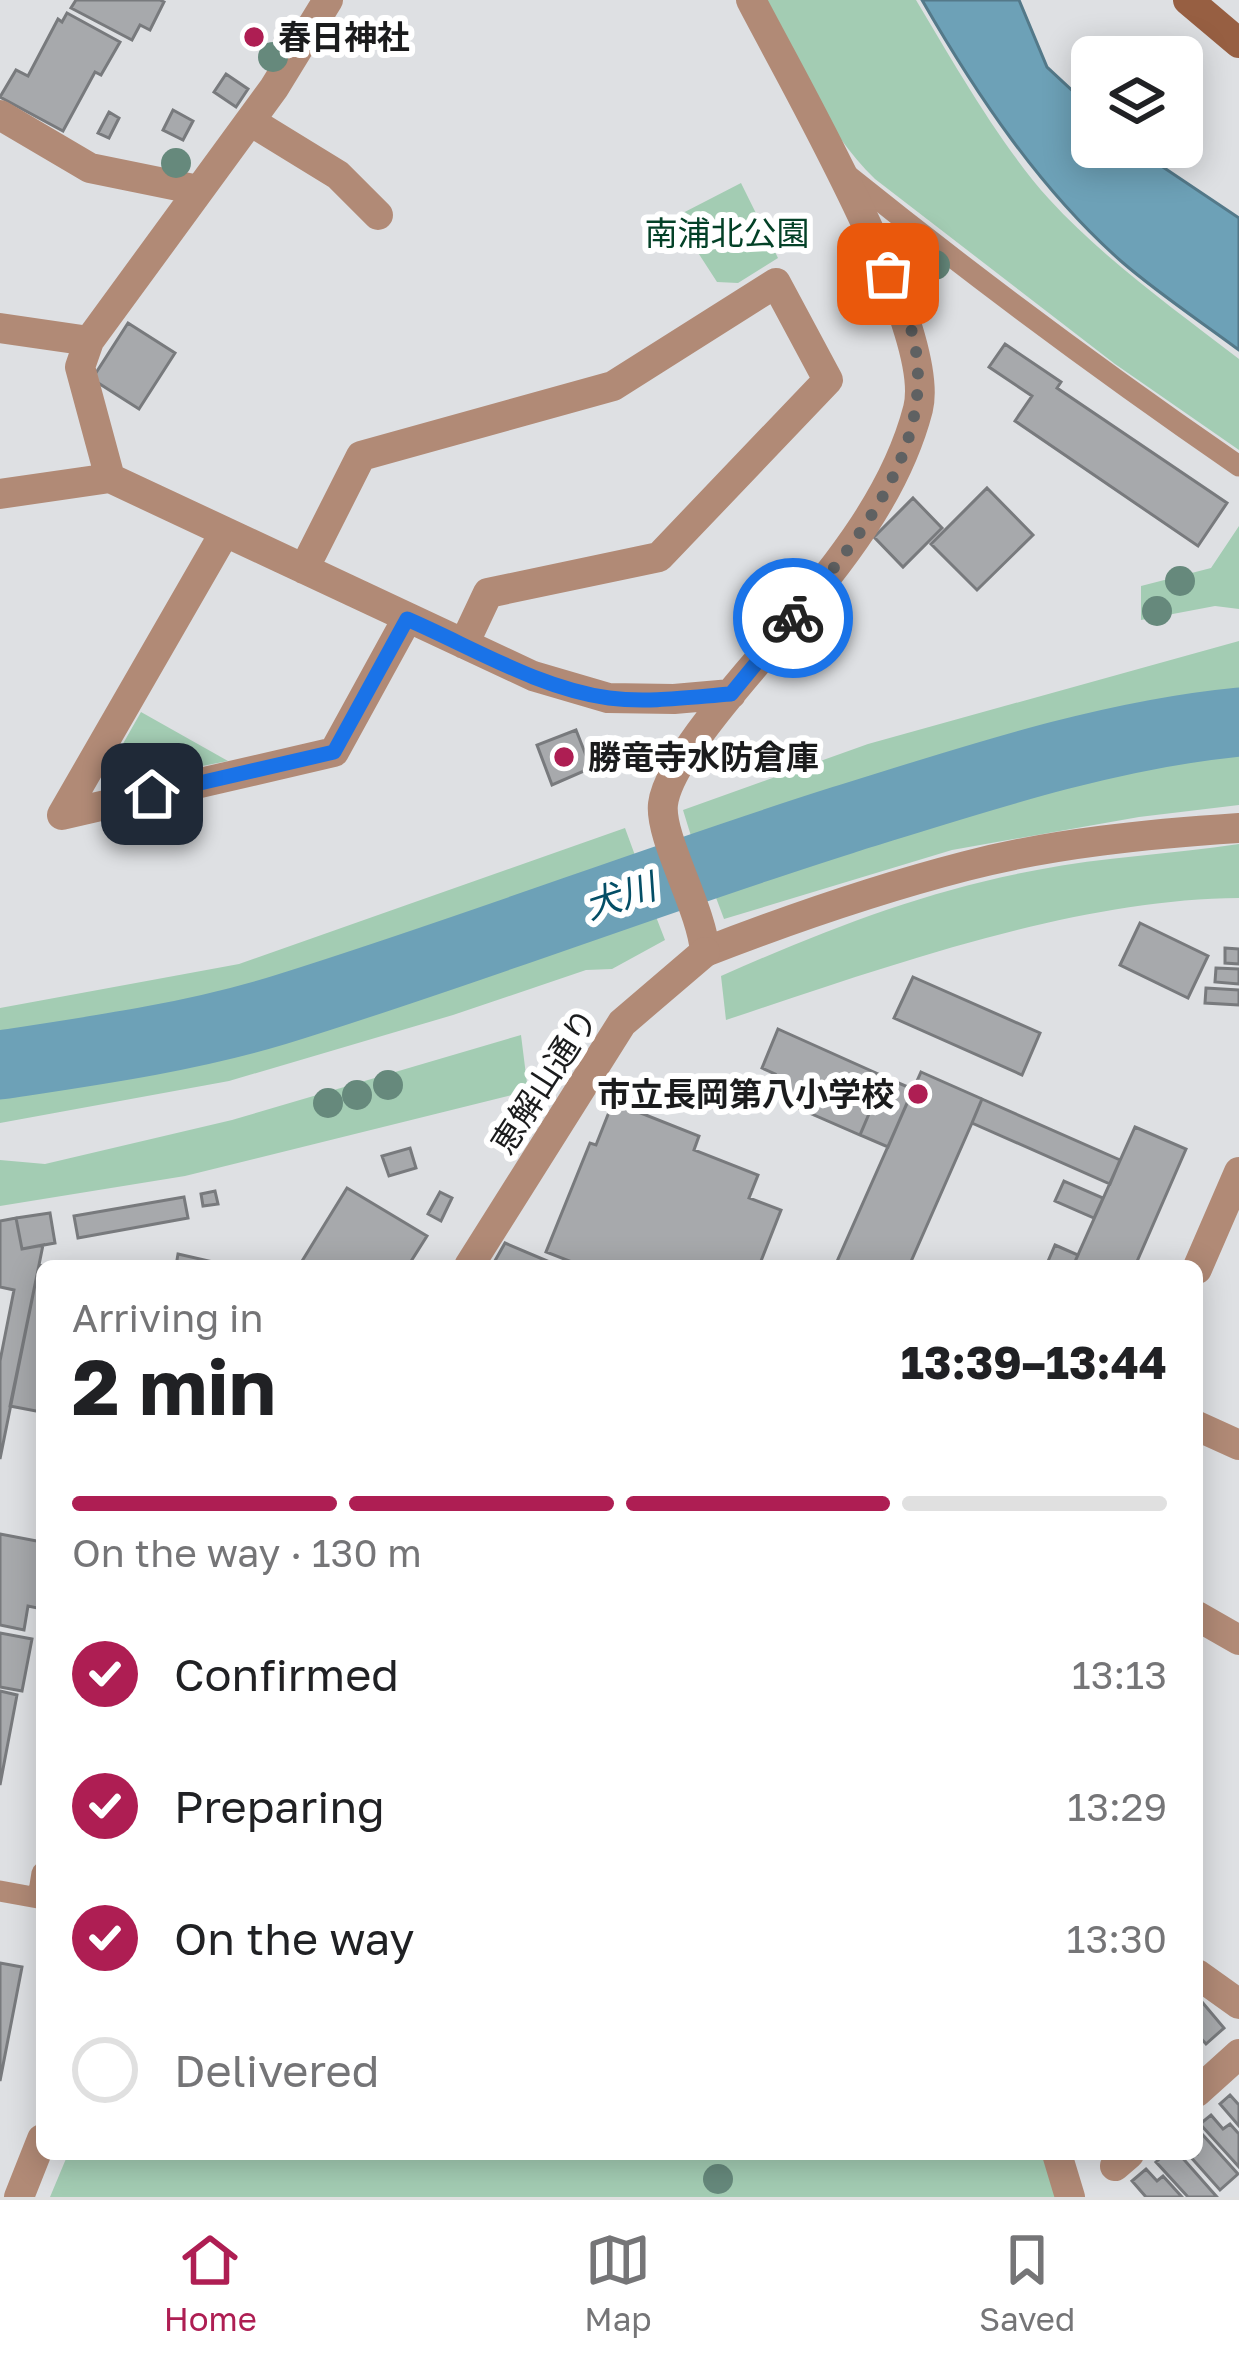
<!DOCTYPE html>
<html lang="en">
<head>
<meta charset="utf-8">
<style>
  :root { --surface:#fff; --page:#f6f6f6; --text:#202124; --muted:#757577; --line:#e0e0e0; --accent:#ae1e53 }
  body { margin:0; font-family:"Golos Text","Noto Sans JP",sans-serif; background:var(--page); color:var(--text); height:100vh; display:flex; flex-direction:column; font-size:45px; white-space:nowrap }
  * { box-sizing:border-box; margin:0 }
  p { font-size:39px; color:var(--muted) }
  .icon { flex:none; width:66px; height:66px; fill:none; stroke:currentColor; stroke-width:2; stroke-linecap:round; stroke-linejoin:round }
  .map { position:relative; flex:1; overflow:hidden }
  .details { position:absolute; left:36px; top:1260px; width:1167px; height:900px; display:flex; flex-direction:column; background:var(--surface); border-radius:18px; box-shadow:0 6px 30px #0003 }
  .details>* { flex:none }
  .tools { position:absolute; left:1071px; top:36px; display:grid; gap:24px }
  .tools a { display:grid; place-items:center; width:132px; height:132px; border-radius:18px; background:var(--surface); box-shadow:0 6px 30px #0003; font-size:60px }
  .pin { position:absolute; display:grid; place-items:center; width:102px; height:102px; color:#fff; margin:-51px; border-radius:24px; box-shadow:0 6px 18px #0006 }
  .courier { position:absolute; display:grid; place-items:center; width:120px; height:120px; margin:-60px; border:9px solid #1a73e8; border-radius:50%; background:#fff; color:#222; box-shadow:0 3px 15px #0007 }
  .head em { font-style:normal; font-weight:700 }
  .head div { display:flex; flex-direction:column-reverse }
  .head { display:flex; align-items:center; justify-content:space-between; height:204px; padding:0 36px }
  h1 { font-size:78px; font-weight:700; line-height:90px }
  .bar { display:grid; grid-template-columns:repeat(4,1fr); gap:18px 12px; align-content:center; height:144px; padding:0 36px }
  .bar i { height:15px; border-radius:9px; background:var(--line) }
  .bar .active { background:var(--accent) }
  .bar p { grid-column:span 4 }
  ol { padding:0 36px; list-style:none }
  li { display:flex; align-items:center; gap:36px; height:132px }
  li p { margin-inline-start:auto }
  li .icon { padding:12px; border-radius:50%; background:var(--accent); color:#fff; stroke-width:4 }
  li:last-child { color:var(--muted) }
  li i { width:66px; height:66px; border:6px solid var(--line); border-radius:50% }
  .tab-bar { display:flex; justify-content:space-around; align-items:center; height:168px; border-top:3px solid var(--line); background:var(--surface); font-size:33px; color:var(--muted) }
  .tab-bar a { display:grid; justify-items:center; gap:6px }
  .tab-bar .active { color:var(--accent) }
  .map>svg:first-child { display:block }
  .green { fill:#a3ccb3 }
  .water { fill:#6da1b7; stroke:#547989; stroke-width:3 }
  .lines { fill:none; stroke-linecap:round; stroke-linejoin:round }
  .river { stroke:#6da1b7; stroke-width:69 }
  .building { fill:#a7a9ac; stroke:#787a7d; stroke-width:3 }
  .service { stroke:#b18a76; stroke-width:21 }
  .minor { stroke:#b18a76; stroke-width:30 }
  .tertiary { stroke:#b18a76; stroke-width:30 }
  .secondary { stroke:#975f42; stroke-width:30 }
  .tree { fill:#66897c }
  .done { stroke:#5f6162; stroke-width:12; stroke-dasharray:0 21.6 }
  .route { stroke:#1a73e8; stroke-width:15 }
  .poi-dot { fill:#ae1e53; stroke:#fff; stroke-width:4.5 }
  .labels { text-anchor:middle; stroke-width:12; stroke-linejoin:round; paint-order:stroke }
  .poi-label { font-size:33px; font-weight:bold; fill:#1b1c1d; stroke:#fff; text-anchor:start }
  .park-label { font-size:33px; fill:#034127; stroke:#fff }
  .street-label { font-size:33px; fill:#1b1c1d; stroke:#fff }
  .water-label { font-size:36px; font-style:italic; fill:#044e66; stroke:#fff }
</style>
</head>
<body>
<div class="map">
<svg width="1239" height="2197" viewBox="0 0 1239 2197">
  <rect width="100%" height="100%" fill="#dee0e3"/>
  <path class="green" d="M764,0h152c37,62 85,146 133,199 56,61 125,110 190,160v91l-124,-86 -240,-185c-51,-50 -79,-116 -111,-179z
    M741,183l37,75 -40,25 -21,-1 -42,-65z
    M1239,526v83l-24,-3 -74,14v-34l70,-18z
    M1239,641v54c-185,33 -365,96 -544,154l-12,-39 185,-66z
    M141,712l87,49 -103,20 -17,-11z
    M1239,752v53l-100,12 -187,33 -228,69 -15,-40 141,-45 287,-64z
    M625,828l15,41 -396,136 -244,45v-42l239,-44z
    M1239,844v54c-166,1 -356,70 -513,122l-5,-44c102,-45 205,-86 316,-106 66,-13 135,-16 202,-26z
    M648,896l17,44 -53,29 -26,1 -133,45 -224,66 -229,42v-38c223,-29 443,-97 648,-189z
    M521,1035l7,56 -343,85 -185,30v-46l45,4 187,-44z
    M68,2154h978l9,43h-1005z"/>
  <path class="water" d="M922,0h97l28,67 45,42v38h41l106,71v132c-39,-29 -80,-56 -117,-88 -82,-72 -146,-168 -200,-262z"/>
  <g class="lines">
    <path class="river" d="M0,1065c92,-14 186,-27 276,-54 191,-59 377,-131 567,-191 129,-40 262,-85 396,-98"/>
  </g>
  <path class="building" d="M76,0h84l4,2 -14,28 -10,-5 -8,15 -61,-32z
    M67,13l53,29 -19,33 -6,-3 -32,59 -63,-34 16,-27 12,6 30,-57 4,3z
    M226,74l22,15 -12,18 -22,-15z
    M173,110l20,11 -10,19 -20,-10z
    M109,112l10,6 -10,20 -11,-5z
    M128,323l47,30 -36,56 -47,-30z
    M1005,344l56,38 -4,6 170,115 -29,43 -183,-125 17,-25 -43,-29z
    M987,488l46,47 -56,55 -46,-46z
    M913,498l29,30 -39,39 -29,-30z
    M576,730l15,38 -39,17 -15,-40z
    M1140,923l68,33 -20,42 -68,-33z
    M1225,948l14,1v15l-14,-1z
    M1216,968l23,1v15l-24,-2z
    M913,977l127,56 -18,42 -128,-57z
    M1206,988l33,2v15l-34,-2z
    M778,1029l118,53 -7,17 -12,-4 -17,40 -94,-41 9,-20 -13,-6z
    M921,1072l61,27 -10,24 -63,143h-74z
    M896,1082l17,7 -25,58 -28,-12 17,-40 12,4z
    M982,1099l138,61 -10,24 -138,-61z
    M613,1102l86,34 -5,14 64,25 -9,23 32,12 -22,56h-177l-36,-14 44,-109 6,2z
    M1135,1127l51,22 -51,117h-62z
    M410,1148l6,20 -27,8 -7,-20z
    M1064,1181l39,17 -9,20 -39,-17z
    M347,1188l80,48 -19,30h-109z
    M215,1191l3,13 -15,2 -2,-12z
    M440,1192l12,6 -11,23 -13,-7z
    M184,1197l4,21 -110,20 -4,-22z
    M50,1213l5,30 -33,6 -6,-31z
    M16,1218l6,31 21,-4 -43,214v-98l14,-71 -14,-3v-66z
    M505,1243l54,23h-67z
    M1055,1245l23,10 -5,11h-27z
    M178,1254l31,7 -2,5h-31z
    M39,1265l3,1 -1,146 -31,-6z
    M0,1534l42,8v67l-14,-3 -4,24 -24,-5z
    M0,1633l32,6 -10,52 -22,-4z
    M0,1691l17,4 -17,90z
    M0,1963l22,4 -22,114z
    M1197,1996l27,32 -18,16 -9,-10z
    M1230,2095l9,10v21l-19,-22z
    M1211,2115l12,14 7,-5 9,10v33l-39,-43z
    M1202,2134l36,40 -18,16 -32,-36h9v-16z
    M1165,2154h14l38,43h-29l-32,-35z
    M1146,2169l11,12 6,-5 19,21h-36l-14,-16z"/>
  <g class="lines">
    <path class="service" d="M845,173c128,103 259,200 394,293
      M0,1891l38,7 4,-25"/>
    <path class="minor" d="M751,0c41,80 187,330 167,409 -25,96 -93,170 -154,245 -27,32 -96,109 -101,150 -4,33 39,105 42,148 85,-33 172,-63 261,-86 88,-23 183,-32 273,-38
      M0,115l90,53 108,22
      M250,121l88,54 40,40
      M0,328l89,13
      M110,478l-30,-111 9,-26 185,-253 54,-88
      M0,494l110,-16 423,198 75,22 66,1 57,-5
      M225,532l-163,283 272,-63 73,-133
      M304,569l57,-113 252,-70 163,-103 52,97 -169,177 -171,36 -24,51
      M1197,1269l42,-97
      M1197,1426l42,19
      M1197,1616l42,24
      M1197,1974l42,30
      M1197,2092l42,-38
      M1057,2154l13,43
      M1115,2166l14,-12"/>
    <path class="tertiary" d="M469,1266l153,-243 83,-71
      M19,2197l23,-58"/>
    <path class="secondary" d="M1188,0l51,43"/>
  </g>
  <g class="tree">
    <circle cx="273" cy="57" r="15"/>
    <circle cx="176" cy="163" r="15"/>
    <circle cx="935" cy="265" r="15"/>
    <circle cx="1180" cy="581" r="15"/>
    <circle cx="1157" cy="611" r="15"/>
    <circle cx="388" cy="1085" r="15"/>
    <circle cx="357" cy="1095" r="15"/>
    <circle cx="328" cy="1103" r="15"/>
    <circle cx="718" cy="2179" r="15"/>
  </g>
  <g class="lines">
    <path class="done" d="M793,618c64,-77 141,-168 122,-273 -4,-24 -18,-48 -27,-71"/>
    <path class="route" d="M152,794l182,-42 73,-133c65,28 131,69 202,79 40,5 82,-1 122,-4l62,-76"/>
  </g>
  <g class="poi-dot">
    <circle cx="254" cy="37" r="12"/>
    <circle cx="564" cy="757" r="12"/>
    <circle cx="918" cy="1094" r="12"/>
  </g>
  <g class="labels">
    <g class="poi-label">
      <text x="278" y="49">春日神社</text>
      <text x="588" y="769">勝竜寺水防倉庫</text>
      <text x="894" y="1106" text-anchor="end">市立長岡第八小学校</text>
    </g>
    <g class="park-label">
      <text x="727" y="245">南浦北公園</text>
    </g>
    <g class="street-label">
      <text transform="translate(544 1081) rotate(-57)" y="12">恵解山通り</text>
    </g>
    <g class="water-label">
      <text transform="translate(620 896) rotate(-18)" y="13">犬川</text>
    </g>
  </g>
</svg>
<div class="tools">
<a><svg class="icon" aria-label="layers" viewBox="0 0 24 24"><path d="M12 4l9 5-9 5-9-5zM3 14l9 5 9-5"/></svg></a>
</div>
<div class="pin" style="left:888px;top:274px;background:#ea580c"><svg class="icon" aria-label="bag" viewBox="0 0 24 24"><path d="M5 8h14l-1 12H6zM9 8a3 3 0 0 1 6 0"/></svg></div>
<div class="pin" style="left:152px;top:794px;background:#1f2937"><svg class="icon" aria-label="home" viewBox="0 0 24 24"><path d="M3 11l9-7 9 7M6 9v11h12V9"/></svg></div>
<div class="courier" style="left:793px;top:618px"><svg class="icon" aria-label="bike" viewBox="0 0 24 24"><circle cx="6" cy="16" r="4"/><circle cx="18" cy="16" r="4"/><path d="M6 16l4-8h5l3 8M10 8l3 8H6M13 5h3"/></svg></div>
<section class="details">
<div class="head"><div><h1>2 min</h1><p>Arriving in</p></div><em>13:39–13:44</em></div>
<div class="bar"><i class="active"></i><i class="active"></i><i class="active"></i><i></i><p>On the way · 130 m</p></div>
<ol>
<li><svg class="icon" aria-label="check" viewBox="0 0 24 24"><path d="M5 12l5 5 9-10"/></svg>Confirmed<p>13:13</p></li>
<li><svg class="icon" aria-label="check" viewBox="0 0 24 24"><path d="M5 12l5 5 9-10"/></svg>Preparing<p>13:29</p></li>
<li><svg class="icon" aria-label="check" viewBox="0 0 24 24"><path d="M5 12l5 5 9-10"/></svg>On the way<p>13:30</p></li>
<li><i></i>Delivered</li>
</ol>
</section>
</div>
<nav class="tab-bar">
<a class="active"><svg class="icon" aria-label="home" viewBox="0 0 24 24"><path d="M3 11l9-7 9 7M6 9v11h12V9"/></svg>Home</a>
<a><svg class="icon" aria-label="map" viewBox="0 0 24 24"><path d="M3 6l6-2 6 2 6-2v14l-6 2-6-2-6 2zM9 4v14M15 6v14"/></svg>Map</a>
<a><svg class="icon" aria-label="saved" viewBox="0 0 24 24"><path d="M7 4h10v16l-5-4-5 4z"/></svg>Saved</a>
</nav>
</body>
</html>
